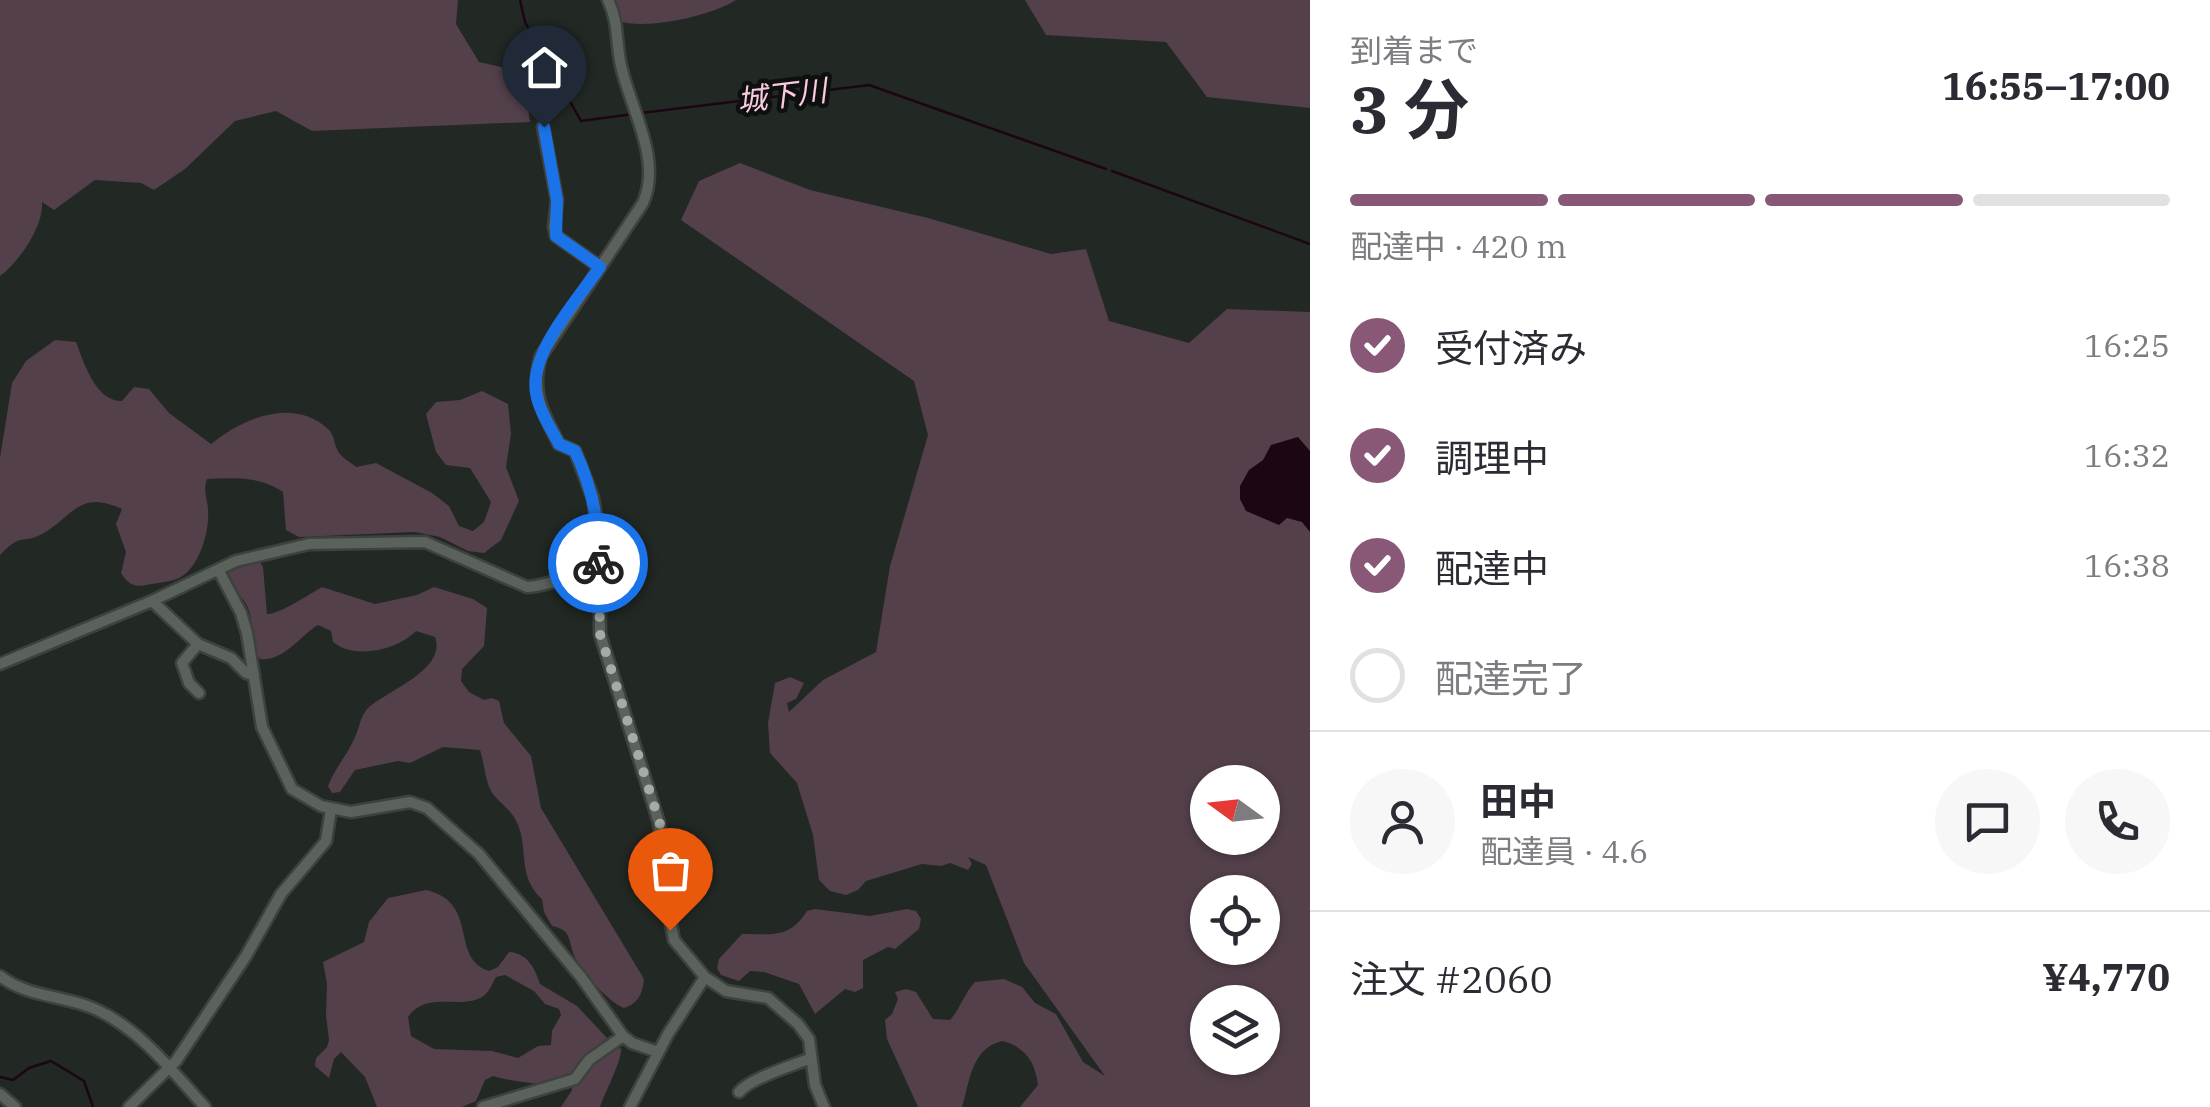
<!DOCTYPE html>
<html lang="ja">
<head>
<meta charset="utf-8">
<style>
  :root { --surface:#fff; --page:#f7f7f7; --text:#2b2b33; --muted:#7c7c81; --line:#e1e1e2; --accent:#885876 }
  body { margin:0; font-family:"IBM Plex Serif","Noto Sans JP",serif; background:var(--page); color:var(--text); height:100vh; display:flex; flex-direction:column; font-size:38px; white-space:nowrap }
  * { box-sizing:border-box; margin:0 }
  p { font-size:32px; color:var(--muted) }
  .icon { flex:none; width:55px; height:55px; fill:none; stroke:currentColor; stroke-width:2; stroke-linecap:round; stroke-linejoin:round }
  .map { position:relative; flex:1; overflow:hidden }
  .drawer { display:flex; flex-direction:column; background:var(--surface); width:900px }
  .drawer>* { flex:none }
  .needle { width:65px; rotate:285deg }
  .tools { position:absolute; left:1190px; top:765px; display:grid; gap:20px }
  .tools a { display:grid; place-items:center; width:90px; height:90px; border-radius:50%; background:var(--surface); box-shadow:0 2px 8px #0004; font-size:50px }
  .pin { position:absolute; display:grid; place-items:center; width:85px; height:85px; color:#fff; margin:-102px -42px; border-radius:50% 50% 50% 0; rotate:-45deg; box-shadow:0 0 10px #0007 }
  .pin .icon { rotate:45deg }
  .courier { position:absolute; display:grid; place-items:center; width:100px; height:100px; margin:-50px; border:8px solid #1a73e8; border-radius:50%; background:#fff; color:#222; box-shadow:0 2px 12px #0007 }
  .head em { font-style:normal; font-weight:700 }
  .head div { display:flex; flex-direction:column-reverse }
  .head { display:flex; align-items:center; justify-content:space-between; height:170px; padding:0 40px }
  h1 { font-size:65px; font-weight:700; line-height:75px }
  .bar { display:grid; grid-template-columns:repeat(4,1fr); gap:15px 10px; align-content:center; height:120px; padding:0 40px }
  .bar i { height:12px; border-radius:8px; background:var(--line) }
  .bar .current { background:var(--accent) }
  .bar p { grid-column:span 4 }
  .line { display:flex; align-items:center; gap:25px; padding:0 40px; border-top:2px solid var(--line) }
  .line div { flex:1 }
  .round { display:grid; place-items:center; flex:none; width:105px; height:105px; border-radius:52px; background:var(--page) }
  ol { padding:0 40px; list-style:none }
  li { display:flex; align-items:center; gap:30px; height:110px }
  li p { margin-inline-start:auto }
  li .icon { padding:10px; border-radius:50%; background:var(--accent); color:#fff; stroke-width:4 }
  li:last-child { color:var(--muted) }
  li i { width:55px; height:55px; border:5px solid var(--line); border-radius:50% }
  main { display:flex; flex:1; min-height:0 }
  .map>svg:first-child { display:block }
  .green { fill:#53404a; fill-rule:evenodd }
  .water { fill:#1d0613 }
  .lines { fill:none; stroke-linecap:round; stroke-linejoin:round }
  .stream { stroke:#1d0613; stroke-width:2.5 }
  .minor-casing { stroke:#3d423e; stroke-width:15 }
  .minor { stroke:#5b625c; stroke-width:10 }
  .done { stroke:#a6aba7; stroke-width:10; stroke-dasharray:0 18 }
  .route { stroke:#1a73e8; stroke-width:12 }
  .labels { text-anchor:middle; stroke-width:9; stroke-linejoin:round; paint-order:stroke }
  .water-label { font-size:30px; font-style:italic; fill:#f9cae1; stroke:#0d100e }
</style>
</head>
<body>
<main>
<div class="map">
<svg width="1310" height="1107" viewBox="0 0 1310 1107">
  <rect width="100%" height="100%" fill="#222823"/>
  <path class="green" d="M0,0h458l-2,24 23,38 44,10 7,50 -218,9 -36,-20 -41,10 -50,48 -31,21 -13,-7 -46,-3 -41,30 -12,-8c2,24 -23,60 -42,74z
    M615,0h121c-25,16 -86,29 -114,22z
    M1025,0h285v108l-103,-11 -41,-55 -120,-7z
    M740,163l70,27 118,28 123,36 35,-5 23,72 80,22 38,-34 83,3v795h-290l18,-22c-3,-23 -12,-38 -36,-44 -31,8 -32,40 -40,66h-44l-31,-68 -2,-19 7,-6 6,-15 -3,-7 11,-3 10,3 17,27 17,1c10,-11 14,-26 25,-38l29,-3 18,8 13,16 21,11 27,48 22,14 -81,-113 -38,-98 -18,-8 4,7 -4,6 -18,-7 -9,3 -19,-2 -56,17 -8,9 -12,5 -16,-4 -11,-11 -6,-45 -16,-52 -27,-30 -2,-30 7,-40 15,-6 14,6 -8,16 -9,4 2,9 34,-32 53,-28 14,-86 38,-131 -14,-54 -233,-161 18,-39zM1208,782h54v56h-54zM1208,892h54v56h-54zM1208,1002h54v56h-54z
    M55,340l21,2c8,21 20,60 46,59l12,-14 15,2 20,24 42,31c32,-26 82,-47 117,-15 7,7 5,13 10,22 3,6 12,11 18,16l20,-4 56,30 17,13 10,20 14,5 11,-9 7,-20 -21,-34 -24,-3 -10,-13 -10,-38 10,-12 24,-2 22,-9 26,13 3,30 -5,33 13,34 -18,39 -17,13 -16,-2 -28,-14 -25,-5 -116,5 -13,-7 -3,-38c-23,-16 -48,-14 -76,-13 -4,12 0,18 1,30 2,22 -9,61 -31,70 -9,3 -21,4 -31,6 -12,3 -19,-2 -25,-12l5,-21 -10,-28 6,-15c-43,-20 -48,7 -80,25 -20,11 -19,-3 -42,21v-97l12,-75 14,-22z
    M254,562h6l3,5 4,47c11,1 43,-20 55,-27l53,17 42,-9 17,-8 39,12 14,9 -3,38 -22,23 -1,12 8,11 15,8 8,-2 7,3 5,22 27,33 10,52 103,171c-2,15 -5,24 -20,29 -15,-5 -44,-38 -50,-53 -6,-15 -2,-25 -22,-29l-8,-14 -2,-13c-21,-19 -16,-40 -21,-65 -7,-27 -22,-28 -31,-45 -5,-11 -6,-27 -10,-39l-37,-3 -33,16 -12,-2 -43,9 -15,22 -8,1 -4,-7c7,-18 20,-32 27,-49 5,-10 5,-21 13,-29 18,-17 79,-38 67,-71l-19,-6c-18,19 -62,29 -83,11l-2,-11 -13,-6c-18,11 -35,37 -58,34 -13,-17 -4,-38 -14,-55 -5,-10 -15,-13 -22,-23l5,-9z
    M426,890c54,12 23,68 63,81l9,-4 11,-15c18,1 26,16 31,32l37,22 30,32 -5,4 3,10 16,-4c1,13 -16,44 -21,59h-39l11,-17 -1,-5c-17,2 -62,-4 -78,-9l-8,4 -9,21 -14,6h-85l-12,-30 -24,-25 -7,7 -5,19 -14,-12 1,-8 11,-11 2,-7 -3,-25 1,-31 -4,-22 41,-20 5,-20 19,-24zM505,975l29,16 11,13 14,5 2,6 -9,16 -1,14 -13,1 -20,12 -26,-7 -58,-2 -23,-13 -3,-19c19,-27 52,-7 74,-20 7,-4 10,-13 14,-20z
    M815,909l55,7 37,-7 9,2 5,8 -2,10 -24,20 -7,-2 -25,13v28l-8,4 -10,-3 -30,25 -16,-30 -35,-12 -14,-1 -11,10 -18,-6 -4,-7 2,-9 23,-25c31,0 47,5 65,-23z"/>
  <path class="water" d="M1298,437l12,14v81l-8,-10 -15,-4 -8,7 -33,-14 -6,-12v-13l9,-16 14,-10 8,-15z"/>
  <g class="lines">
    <path class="stream" d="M520,0l5,22 56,99 52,-7
      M641,113l228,-28 237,84
      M1112,171l198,73
      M0,1077l13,3 16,-12 22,-7 33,20 9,26"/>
    <defs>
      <path id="minor" d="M608,0c10,20 8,39 12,61 8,44 43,97 23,142l-102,153c-11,36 2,57 18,88l16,7 18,47 6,38 1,98 59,189 4,59 11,58 31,37 21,14 42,7 30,26 11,15 6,46 9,22
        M543,127l14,73 -3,27 2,9 44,31
        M219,571l22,42 6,20 15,94 30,62 29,17 30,6 59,-10 17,6 52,46 102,123 42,59 9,7 26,9
        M152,601l46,43 33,14 15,15 8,2
        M198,644l-16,19 7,20 10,10
        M0,664l152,-63 84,-40 73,-17 116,-2 102,45c25,-1 46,-15 70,-18
        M0,976c29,22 63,19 95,33 44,19 78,63 110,98
        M739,1092c12,-14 53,-26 72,-34
        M0,1094l15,13
        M129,1107l47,-46 70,-105 35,-62 45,-53 5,-32
        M483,1107l92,-28 14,-19 34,-24
        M630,1107l38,-73 37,-57"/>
    </defs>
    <use href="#minor" class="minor-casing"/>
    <use href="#minor" class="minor"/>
  </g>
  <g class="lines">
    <path class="done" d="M598,563l2,71 60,190 3,58 7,48"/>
    <path class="route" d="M544,127l13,73 -1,36 44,31c-22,32 -71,85 -64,126 3,18 15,35 23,51l16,7c17,36 25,73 23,112"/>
  </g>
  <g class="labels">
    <g class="water-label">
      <text transform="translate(782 96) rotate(-7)" y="10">城下川</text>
    </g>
  </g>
</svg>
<div class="tools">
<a><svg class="needle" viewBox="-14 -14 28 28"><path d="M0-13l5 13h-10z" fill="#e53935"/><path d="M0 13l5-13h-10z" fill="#7c7c81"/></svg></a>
<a><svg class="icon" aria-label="locate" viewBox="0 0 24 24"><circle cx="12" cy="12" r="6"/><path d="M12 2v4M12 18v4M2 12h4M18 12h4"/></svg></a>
<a><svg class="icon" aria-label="layers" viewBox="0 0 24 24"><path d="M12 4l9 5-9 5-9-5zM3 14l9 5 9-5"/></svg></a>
</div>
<div class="pin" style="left:670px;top:930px;background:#ea580c"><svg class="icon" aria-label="bag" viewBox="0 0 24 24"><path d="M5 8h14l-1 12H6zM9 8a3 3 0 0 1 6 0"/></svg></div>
<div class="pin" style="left:544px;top:127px;background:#1f2937"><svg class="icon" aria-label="home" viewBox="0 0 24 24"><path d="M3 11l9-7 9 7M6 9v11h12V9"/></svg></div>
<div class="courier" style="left:598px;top:563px"><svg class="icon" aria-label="bike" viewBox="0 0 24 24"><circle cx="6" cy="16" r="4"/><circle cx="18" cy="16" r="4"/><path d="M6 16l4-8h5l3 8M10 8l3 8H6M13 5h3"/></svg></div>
</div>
<section class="drawer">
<div class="head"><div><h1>3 分</h1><p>到着まで</p></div><em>16:55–17:00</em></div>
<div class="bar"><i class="current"></i><i class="current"></i><i class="current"></i><i></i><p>配達中 · 420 m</p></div>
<ol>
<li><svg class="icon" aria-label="check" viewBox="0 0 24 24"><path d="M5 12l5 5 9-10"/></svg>受付済み<p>16:25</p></li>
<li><svg class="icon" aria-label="check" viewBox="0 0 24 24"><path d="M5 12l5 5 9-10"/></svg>調理中<p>16:32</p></li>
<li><svg class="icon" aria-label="check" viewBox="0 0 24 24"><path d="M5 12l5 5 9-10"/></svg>配達中<p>16:38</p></li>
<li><i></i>配達完了</li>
</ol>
<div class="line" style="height:180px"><a class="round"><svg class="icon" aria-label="person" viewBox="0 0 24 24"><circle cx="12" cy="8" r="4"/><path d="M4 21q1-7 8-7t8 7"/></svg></a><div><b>田中</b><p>配達員 · 4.6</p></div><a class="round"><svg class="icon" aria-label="chat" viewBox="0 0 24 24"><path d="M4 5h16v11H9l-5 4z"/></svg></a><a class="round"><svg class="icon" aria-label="phone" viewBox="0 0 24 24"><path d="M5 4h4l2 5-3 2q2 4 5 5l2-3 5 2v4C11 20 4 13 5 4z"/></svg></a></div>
<div class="line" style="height:130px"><div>注文 #2060</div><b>¥4,770</b></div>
</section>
</main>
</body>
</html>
